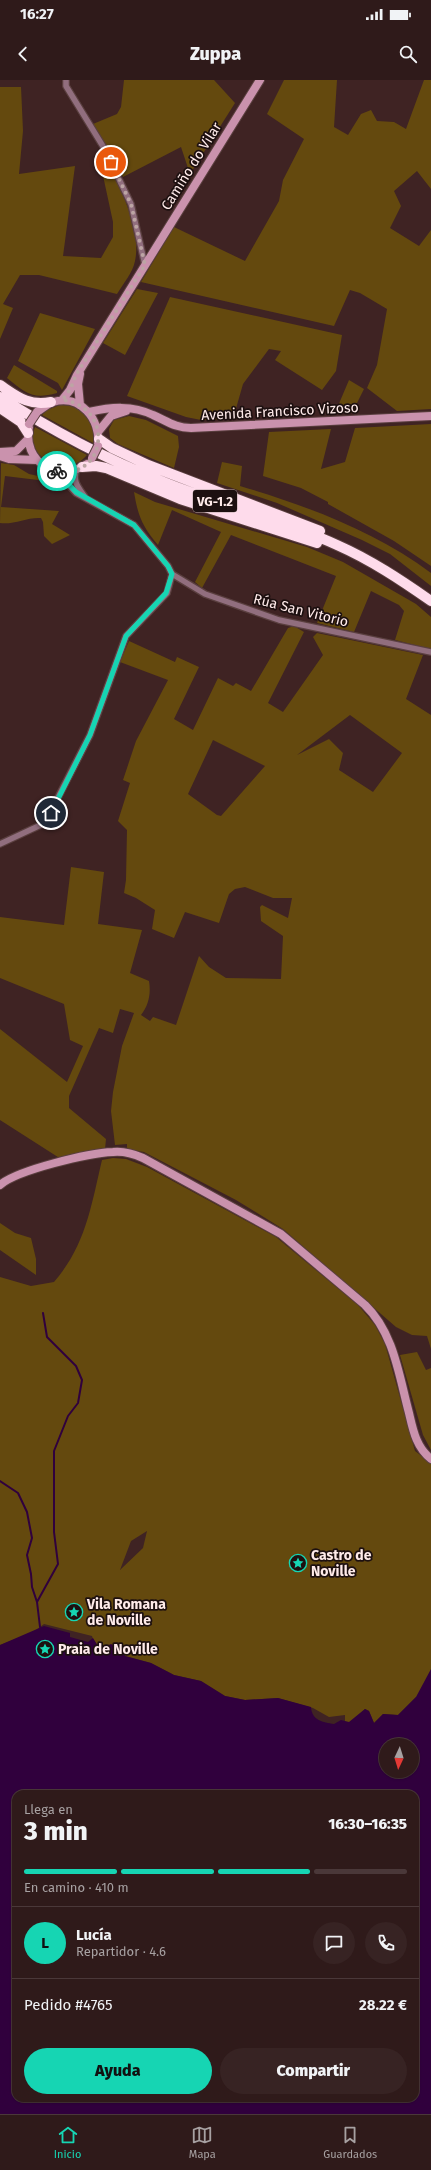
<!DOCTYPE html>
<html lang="es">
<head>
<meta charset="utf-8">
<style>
  :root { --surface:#2f1a1a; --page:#372323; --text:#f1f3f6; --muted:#a7a1a2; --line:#4a3839; --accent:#16d5b3 }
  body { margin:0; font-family:"Fira Sans",sans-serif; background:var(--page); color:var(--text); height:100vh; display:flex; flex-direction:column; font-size:15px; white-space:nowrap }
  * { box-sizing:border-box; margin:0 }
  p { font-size:13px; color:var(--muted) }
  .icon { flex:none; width:22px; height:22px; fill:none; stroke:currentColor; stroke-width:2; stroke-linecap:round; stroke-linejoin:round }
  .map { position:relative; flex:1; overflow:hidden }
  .details { position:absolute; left:12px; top:1710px; width:407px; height:312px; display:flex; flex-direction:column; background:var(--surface); border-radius:12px; box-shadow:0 1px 3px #0004,0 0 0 1px var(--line) }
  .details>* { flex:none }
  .needle { width:26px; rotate:184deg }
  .buttons { position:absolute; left:379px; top:1658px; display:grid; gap:8px }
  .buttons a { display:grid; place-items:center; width:40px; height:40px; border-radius:50%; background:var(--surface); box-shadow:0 1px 3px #0004,0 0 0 1px var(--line); font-size:20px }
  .pin { position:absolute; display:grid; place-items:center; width:34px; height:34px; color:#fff; margin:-17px; border:2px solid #fff; border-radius:50%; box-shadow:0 1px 4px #0007 }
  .courier { position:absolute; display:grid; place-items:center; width:40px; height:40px; margin:-20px; border:3px solid #16d5b3; border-radius:50%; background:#fff; color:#222; box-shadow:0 1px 5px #0007 }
  .head em { font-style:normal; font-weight:800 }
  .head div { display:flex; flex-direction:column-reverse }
  .head { display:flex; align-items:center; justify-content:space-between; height:68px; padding:0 12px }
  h1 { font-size:26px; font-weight:800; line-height:30px }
  .bar { display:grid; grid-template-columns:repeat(4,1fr); gap:6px 4px; align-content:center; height:48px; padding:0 12px }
  .bar i { height:5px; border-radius:3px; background:var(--line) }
  .bar .selected { background:var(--accent) }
  .bar p { grid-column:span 4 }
  .line { display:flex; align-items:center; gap:10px; padding:0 12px; border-top:1px solid var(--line) }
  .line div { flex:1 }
  .round { display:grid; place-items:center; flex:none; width:42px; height:42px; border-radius:21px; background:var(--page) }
  .action { display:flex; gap:8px; margin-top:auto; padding:8px 12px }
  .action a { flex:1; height:46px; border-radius:24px; background:var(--accent); color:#111; font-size:16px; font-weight:800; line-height:46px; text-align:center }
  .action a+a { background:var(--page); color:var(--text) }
  .status { display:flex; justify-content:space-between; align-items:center; height:28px; padding:0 20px; background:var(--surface); direction:ltr }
  .status svg { height:11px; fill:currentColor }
  header { display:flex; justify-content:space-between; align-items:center; height:52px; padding:0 12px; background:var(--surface); font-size:18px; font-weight:800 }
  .tab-bar { display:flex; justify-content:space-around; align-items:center; height:56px; border-top:1px solid var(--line); background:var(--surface); font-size:11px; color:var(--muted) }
  .tab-bar a { display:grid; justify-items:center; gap:2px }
  .tab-bar .selected { color:var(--accent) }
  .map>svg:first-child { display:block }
  .green { fill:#64490e; fill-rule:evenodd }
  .water { fill:#30003d; fill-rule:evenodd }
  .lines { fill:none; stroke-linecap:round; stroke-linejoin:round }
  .stream { stroke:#30003d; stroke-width:2 }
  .street-casing { stroke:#5a3f3f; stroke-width:8 }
  .secondary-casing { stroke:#5a3f3f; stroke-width:10 }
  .highway-casing { stroke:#5a3f3f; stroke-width:12 }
  .street { stroke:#916e7e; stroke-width:5.5 }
  .secondary { stroke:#ca92ad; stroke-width:8 }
  .highway { stroke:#fedbeb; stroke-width:10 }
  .secondary-bridge-casing { stroke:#5a3f3f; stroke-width:10; stroke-linecap:butt }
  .secondary-bridge { stroke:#ca92ad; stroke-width:8 }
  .done { stroke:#bca5a4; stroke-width:4; stroke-dasharray:0 7.2 }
  .route { stroke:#16d5b3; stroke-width:5 }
  .labels { text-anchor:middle; stroke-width:3.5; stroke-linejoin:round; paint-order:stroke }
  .shield { fill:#1d1010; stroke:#bba9a9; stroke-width:1 }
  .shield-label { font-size:13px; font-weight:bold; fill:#ffebea }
  .street-label { font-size:14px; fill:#ffebea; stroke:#1d1010 }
  .poi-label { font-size:14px; font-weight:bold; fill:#ffebea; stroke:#1d1010; text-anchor:start }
</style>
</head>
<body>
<div class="status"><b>16:27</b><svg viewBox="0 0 49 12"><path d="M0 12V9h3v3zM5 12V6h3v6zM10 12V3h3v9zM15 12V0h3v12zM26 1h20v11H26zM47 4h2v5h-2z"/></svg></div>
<header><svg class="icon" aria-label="back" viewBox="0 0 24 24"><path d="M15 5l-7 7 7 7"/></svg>Zuppa<svg class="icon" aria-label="search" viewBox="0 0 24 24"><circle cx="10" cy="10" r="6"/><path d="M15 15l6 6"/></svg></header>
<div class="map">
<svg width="431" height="2034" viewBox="0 0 431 2034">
  <rect width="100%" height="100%" fill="#3f2323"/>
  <path class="green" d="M124,0h90l21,23 -45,71 -9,-27 -58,30 -30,-53 24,-10 4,-7z
    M284,0h53l-3,47 14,8 13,-21 10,-4 6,11 17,1 12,7 18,-49h7v109l-14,-18 -23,20 7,15 -11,22 29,18 12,-16v179l-34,2 -30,-23 10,-23 10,-56 -27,-16 -10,-3 -16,36 -193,-44 33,-55 71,34 34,-60 4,-21 21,-41 -37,-25z
    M0,7h21l2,44 -4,43 56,-8 -12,90 38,2 12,-21v-15l-11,-51 12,3c11,26 27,59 21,87 -2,11 -12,23 -18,33l-78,-19h-19l-17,29 10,4 -13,31z
    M137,209l21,4 -33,62 -22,-12z
    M170,217l172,38 -6,36 -14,19 -47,-30 6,-9 -12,-2 -26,35 -10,35 -32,1 -15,-3 -59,-21z
    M40,233l55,16 -33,61 -4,-7 -40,-22z
    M14,285l43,26v2c-25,7 -31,0 -50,-15z
    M349,300l15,9 -12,24h-17z
    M60,325c21,-1 39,16 33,38l-51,-28 5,-5z
    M129,336l17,4 32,16 1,11 -5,21 -56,-24 -8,-6 -1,-9 5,-9z
    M431,344v142l-37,-25 -66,-37v-2l-27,-14 -38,-12 6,-44 62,-3 -10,40 24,-7 10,-34z
    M35,347l52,28c-20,25 -65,2 -52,-28z
    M222,382l20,4 -2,20c67,20 135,45 191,87v13l-41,-32 -28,-14 -85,-37 -60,-20z
    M1,383l13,2 15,9 18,4 -1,3 -41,-5 -4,31 58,4 -7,13 18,11 -18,9 -8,-8 -1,-14 -2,-4c-14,-1 -27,7 -41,5z
    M134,412l21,10 152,45 36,15 73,42 15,13v32l-36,-9 9,-29 -5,-6 -28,-14 -17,41 -37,-9 19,-47 -105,-41 -29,53 -7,-6 26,-50 -49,-22 -14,35c-16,-19 -20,-29 -24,-53z
    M294,546l10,6 -36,71 15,9 40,-57 -10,-18 4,-4 106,22 -17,44 25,16v634l-4,-13 -15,-1 -16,-8 -113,-98 -47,-29 -92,-48 -17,-3v-5l-12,1 -4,-34 2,-19 9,-46 12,-33 -14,-4 -7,24 -14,-5 -30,68v12l37,31 -1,10 -44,10 -61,-39v-91l67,53 16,-36 -13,-6 -6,-36 -64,-26v-61l64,8 7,-58 33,5 -6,52 44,6 -12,43 19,8c2,12 0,24 -8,34l9,6 3,-4 23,8 23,-69 10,11 17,11 55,1 2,-43 -22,-15 -1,-14 2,-2 26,13 4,-20h-19l-28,-11 -10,2 -6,5 -10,29 -34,-11 -11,26 -22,-9 3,-19 -19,-12 -12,-5 2,-13 1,-50 -9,-9 12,-38 -7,-3 13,-39 32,-61 -48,-18 9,-21 46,21 2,-5 22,10 -25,52 19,11 25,-52 15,8 3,-3 15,8 37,-63zM350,635l52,38 -29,39 -34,-22 4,-17 -14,-14 -32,16zM213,660l52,26 -44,50 -4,-1 -29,-21z
    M113,1078l13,1 21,8 129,70 82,68 17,20 10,19 30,107 16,12v235l-15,-1 -18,18 -15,-1 -9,9 -5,-12 -4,-2 -16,14 -4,-1v-7l-16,2 -16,-9 -35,-10 -33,2 -20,-4 -24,-15 -27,-6 -23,-12 -26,-7 -5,-7c-12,-1 -24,1 -28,-13l-48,-12 -12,9 -32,12v-368l31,9 23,-4c32,-37 37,-76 48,-122zM147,1451l-4,17 -23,22 11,-29z
    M0,1143l15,10 16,5 5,21v16l-36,-25z
    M417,1272l9,18 5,-2v82l-8,-15 -23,-80z"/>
  <path class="water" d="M44,1546l26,7v4l18,5 5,-4 5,8 4,2 9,-4 9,5 5,7 26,7 23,12 27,6 24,15 20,4 33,-2 33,9c1,14 12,15 23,17l7,-4 8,2 16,-13 4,2 5,12 9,-9 15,1 18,-18 15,-28v445h-431v-469zM386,1665h26v26h-26zM16,1714h399v304h-399z"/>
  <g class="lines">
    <path class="stream" d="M0,1401l18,12 9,19 5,26 -5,17 4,19 1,13 5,15 3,25
      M37,1522l21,-38 -4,-32v-81l14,-35 10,-13 4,-23 -6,-14 -29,-29 -4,-24"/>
    <defs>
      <path id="street" d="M66,0v6l38,62 27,56 14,61
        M77,389c-5,12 1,18 8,28
        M55,390l21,23 58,32 34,41 4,8 33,20 74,26 152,32
        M0,764l45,-21 45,-88 36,-99 41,-43 5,-19"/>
      <path id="secondary" d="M62,320l8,-10 7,-15 183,-295
        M80,325l-2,-21 2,-10
        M37,332c5,-3 10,-8 16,-10 27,-8 48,17 45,43
        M89,332c22,-5 43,-7 64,3 14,6 22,13 38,13l240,-12
        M29,347c-7,35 29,56 58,37
        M98,352l13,-16 15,-5
        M0,372l16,-1 11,-11
        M0,376l9,3 28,1
        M0,1105c17,-15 89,-32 113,-33 10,-1 21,2 30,6l138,76 84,71c29,28 34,71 44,108 4,17 7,34 22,46"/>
      <path id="highway" d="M0,305c18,12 28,21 51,17
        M0,317c51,33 104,61 161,84 58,24 119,38 176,64 34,15 64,35 94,56
        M0,328l21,14 7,11
        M99,359l13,9 36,17 172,66
        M82,387l14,-1 10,2 74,31 137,44"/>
    </defs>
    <use href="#street" class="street-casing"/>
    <use href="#secondary" class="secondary-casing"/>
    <use href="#highway" class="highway-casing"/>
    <use href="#street" class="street"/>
    <use href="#secondary" class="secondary"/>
    <use href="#highway" class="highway"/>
    <defs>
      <path id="secondary-bridge" d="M29,344l8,-12
        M92,378l6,-12"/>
    </defs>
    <use href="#secondary-bridge" class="secondary-bridge-casing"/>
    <use href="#secondary-bridge" class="secondary-bridge"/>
  </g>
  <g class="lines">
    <path class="done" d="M57,391c50,9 58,-65 5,-71l8,-10 6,-15 69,-110 -14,-61 -20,-42"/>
    <path class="route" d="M51,733l39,-78 36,-99 40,-43 6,-19 -4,-8 -34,-41 -58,-33 -21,-22 2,1"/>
  </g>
  <defs>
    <symbol id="sight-ring" viewBox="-11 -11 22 22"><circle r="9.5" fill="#1d1010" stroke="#16d5b3" stroke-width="1.5"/><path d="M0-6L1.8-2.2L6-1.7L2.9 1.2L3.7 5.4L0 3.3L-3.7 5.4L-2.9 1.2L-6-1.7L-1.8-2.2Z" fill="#16d5b3"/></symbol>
  </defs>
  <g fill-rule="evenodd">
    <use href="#sight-ring" x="288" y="1473" width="20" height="20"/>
    <use href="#sight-ring" x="64" y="1522" width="20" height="20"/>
    <use href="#sight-ring" x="35" y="1559" width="20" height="20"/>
  </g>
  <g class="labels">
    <rect class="shield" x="193" y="410" width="44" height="22" rx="3"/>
    <g class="shield-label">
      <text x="215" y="426">VG-1.2</text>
    </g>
    <g class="street-label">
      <text transform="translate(191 86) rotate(-58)" y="5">Camiño do Vilar</text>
      <text transform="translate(280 331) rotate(-3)" y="5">Avenida Francisco Vizoso</text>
      <text transform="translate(301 530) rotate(14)" y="5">Rúa San Vitorio</text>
    </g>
    <g class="poi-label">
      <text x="311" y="1480">Castro de<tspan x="311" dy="16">Noville</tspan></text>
      <text x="87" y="1529">Vila Romana<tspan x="87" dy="16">de Noville</tspan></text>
      <text x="58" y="1574">Praia de Noville</text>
    </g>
  </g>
</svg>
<div class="buttons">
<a><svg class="needle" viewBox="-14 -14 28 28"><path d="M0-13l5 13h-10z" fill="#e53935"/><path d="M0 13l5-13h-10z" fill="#a7a1a2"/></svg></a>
</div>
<div class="pin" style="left:111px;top:82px;background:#ea580c"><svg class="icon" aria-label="bag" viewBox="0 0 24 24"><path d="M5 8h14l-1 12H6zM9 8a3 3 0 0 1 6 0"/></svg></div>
<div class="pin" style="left:51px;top:733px;background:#1f2937"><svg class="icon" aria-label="home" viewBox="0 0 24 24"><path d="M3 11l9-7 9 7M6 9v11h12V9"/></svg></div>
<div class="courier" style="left:57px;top:391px"><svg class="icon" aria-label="bike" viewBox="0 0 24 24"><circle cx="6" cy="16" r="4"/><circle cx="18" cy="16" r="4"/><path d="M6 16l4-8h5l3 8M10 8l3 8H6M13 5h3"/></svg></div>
<section class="details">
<div class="head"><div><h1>3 min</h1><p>Llega en</p></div><em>16:30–16:35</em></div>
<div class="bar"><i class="selected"></i><i class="selected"></i><i class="selected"></i><i></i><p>En camino · 410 m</p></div>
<div class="line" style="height:72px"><b class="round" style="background:var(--accent);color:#111">L</b><div><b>Lucía</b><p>Repartidor · 4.6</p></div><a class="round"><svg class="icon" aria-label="chat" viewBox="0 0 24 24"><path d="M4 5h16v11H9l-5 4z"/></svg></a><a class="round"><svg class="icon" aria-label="phone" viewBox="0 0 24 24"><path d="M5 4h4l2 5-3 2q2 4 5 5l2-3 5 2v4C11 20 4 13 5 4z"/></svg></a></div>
<div class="line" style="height:52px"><div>Pedido #4765</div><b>28.22 €</b></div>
<div class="action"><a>Ayuda</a><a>Compartir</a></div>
</section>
</div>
<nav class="tab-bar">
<a class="selected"><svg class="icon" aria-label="home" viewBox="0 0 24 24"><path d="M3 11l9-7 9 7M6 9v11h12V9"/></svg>Inicio</a>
<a><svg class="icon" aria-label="map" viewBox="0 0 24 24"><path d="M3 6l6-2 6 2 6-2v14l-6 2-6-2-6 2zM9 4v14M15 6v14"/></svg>Mapa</a>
<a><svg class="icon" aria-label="saved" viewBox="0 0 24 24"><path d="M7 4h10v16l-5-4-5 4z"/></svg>Guardados</a>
</nav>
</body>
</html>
